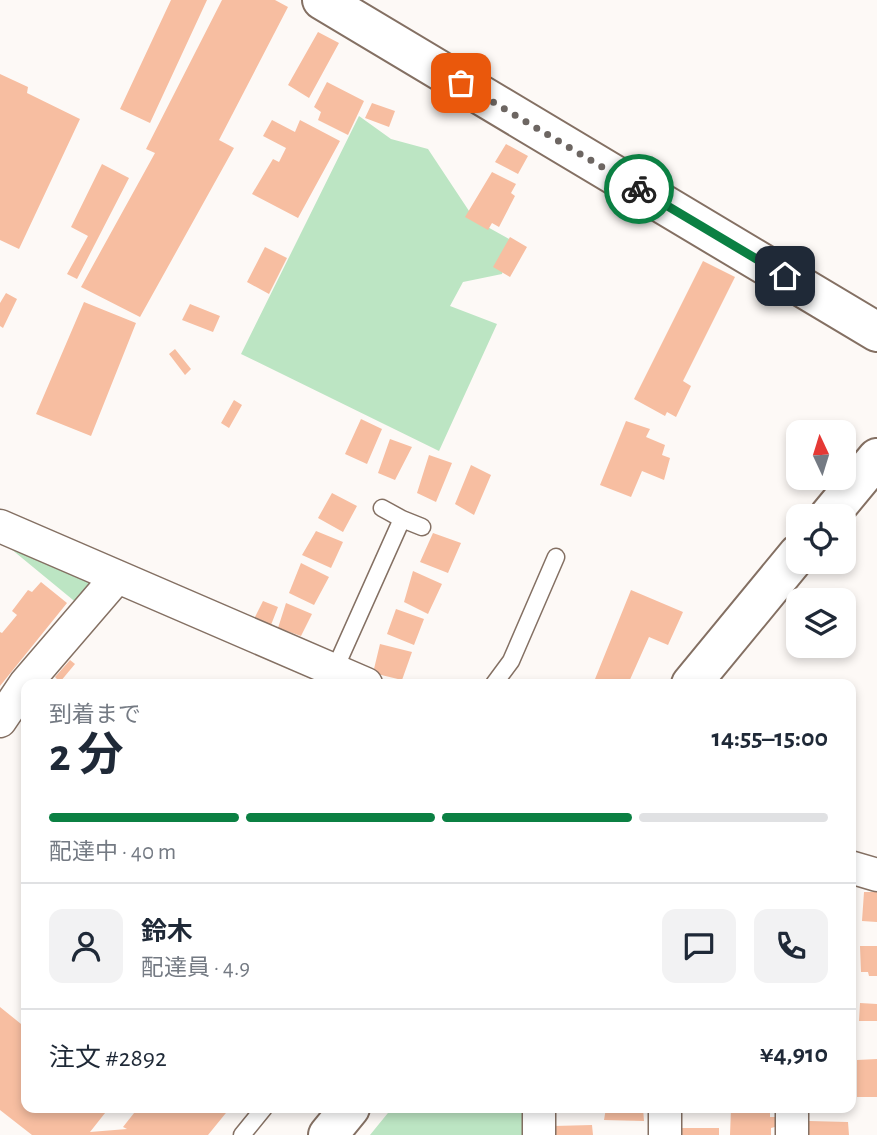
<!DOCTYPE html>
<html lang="ja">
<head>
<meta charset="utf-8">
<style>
  :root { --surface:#fff; --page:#f2f2f3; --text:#1f2937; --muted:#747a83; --line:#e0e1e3; --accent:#0b8043 }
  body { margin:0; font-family:"Alegreya Sans","Noto Sans JP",sans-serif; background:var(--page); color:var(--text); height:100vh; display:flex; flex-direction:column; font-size:26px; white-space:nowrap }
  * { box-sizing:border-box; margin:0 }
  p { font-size:23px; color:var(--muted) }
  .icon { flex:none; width:38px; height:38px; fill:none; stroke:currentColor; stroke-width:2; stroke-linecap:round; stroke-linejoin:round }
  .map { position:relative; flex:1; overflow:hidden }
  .side { position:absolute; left:21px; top:679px; width:835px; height:434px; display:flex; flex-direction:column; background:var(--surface); border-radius:14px; box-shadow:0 4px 10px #0003 }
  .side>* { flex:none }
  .needle { width:46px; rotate:356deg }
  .tools { position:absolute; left:786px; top:420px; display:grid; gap:14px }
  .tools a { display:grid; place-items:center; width:70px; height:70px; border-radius:14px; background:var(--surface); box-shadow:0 4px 10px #0003; font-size:35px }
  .pin { position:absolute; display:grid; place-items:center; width:60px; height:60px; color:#fff; margin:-30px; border-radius:14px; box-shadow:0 4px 10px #0006 }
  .courier { position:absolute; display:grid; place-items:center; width:70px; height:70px; margin:-35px; border:5px solid #0b8043; border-radius:50%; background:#fff; color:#222; box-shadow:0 2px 9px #0007 }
  .head em { font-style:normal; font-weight:700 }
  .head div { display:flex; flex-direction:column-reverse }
  .head { display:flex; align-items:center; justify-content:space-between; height:119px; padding:0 28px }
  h1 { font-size:46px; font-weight:700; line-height:52px }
  .bar { display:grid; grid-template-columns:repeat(4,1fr); gap:10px 7px; align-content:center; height:84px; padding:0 28px }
  .bar i { height:9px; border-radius:5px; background:var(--line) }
  .bar .active { background:var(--accent) }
  .bar p { grid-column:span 4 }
  .line { display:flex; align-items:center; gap:18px; padding:0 28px; border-top:2px solid var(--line) }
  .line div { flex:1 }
  .round { display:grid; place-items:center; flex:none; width:74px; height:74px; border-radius:14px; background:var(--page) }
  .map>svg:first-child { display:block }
  .green { fill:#bce5c3 }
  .building { fill:#f7bea1 }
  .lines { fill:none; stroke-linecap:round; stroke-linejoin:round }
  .service-casing { stroke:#847063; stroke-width:19 }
  .minor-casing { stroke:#847063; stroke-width:35 }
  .tertiary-casing { stroke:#847063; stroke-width:42 }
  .service { stroke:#fff; stroke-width:16 }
  .minor { stroke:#fff; stroke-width:32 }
  .tertiary { stroke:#fff; stroke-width:38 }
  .done { stroke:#6d6662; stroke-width:7; stroke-dasharray:0 12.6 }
  .route { stroke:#0b8043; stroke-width:9 }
</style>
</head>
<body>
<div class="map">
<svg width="877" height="1135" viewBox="0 0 877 1135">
  <rect width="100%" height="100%" fill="#fdf9f6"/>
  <path class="green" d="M359,116l32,23 37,10 47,71 36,20 -9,34 -39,8 -13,24 47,18 -58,127 -198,-97z
    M5,544l91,34 -12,31z
    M392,1108h140l-1,27h-161z"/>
  <path class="building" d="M171,0h36l-57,123 -30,-14z
    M222,0h53l13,7 -69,133 15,8 -94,169 -59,-30 74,-134 -9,-4z
    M318,32l21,11 -30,55 -21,-13z
    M0,74l28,13 -1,6 53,26 -61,130 -19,-9z
    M327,82l37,19 -16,34 -30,-15 3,-8 -7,-5z
    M372,103l23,8 -6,16 -24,-9z
    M272,120l23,12 5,-12 40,21 -42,77 -46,-24 21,-35 6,3 7,-14 -23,-12z
    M506,144l22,12 -10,18 -23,-12z
    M102,164l27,14 -52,101 -10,-5 21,-38 -17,-9z
    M492,172l24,12 -5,9 4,3 -16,31 -7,-4 -4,7 -23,-13z
    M510,237l17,10 -17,30 -17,-10z
    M265,247l22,11 -18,36 -22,-12z
    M703,261l32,16 -52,104 8,5 -15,31 -9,-5 -2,4 -31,-17z
    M6,293l11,6 -14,29 -3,-2v-23z
    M84,302l52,21 -45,113 -55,-22z
    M190,304l30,12 -7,16 -31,-12z
    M175,349l16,20 -6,6 -16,-21z
    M234,400l8,5 -13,23 -8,-5z
    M361,419l21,10 -15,35 -22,-10z
    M626,421l24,8 -4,8 19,8 -3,10 8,3 -6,22 -22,-9 -11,26 -31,-12z
    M390,439l22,8 -17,33 -17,-7z
    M429,455l23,8 -16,39 -19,-9z
    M471,465l20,10 -17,40 -19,-11z
    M332,493l25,13 -14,26 -25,-14z
    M316,531l27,11 -12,26 -29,-13z
    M433,533l28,10 -13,30 -28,-11z
    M301,563l28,14 -15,28 -25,-12z
    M413,571l29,13 -14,30 -24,-12z
    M41,582l26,21 -67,83v-54l2,1 15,-18 -5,-4 16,-21 4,2z
    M631,590l52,22 -15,33 -19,-8 -21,47h-35z
    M263,601l15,6 -7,18 -16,-8z
    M286,603l26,11 -11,22 -23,-8z
    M396,609l28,10 -10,26 -27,-11z
    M380,644l32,8 -10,28 -29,-7z
    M70,660l5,4 -15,18 -5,-5z
    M864,892h13v30l-15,-1z
    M860,946h17v30h-8l-1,-4h-7z
    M860,1003l17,1v17h-18z
    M0,1007l26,21v80h83l-19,24 37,-3 -4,-2 15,-19h92l-22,27h-176l-32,-25z
    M877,1059v38h-20v-37z
    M606,1108h37l1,13 -40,-1z
    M731,1109h39v8h5v10l-4,1v7h-41z
    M809,1121l39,1 1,13h-40z
    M592,1125l1,10h-39v-9z
    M678,1128h41v7h-41z"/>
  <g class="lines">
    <defs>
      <path id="service" d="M382,508l20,11 20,8
        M334,671l68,-152
        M494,684l17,-23 45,-104
        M242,1135l22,-27"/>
      <path id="minor" d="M0,526l366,158
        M0,721l25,-37 92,-107
        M850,867l27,8
        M539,1135v-27
        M665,1135v-27
        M792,1135v-27"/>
      <path id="tertiary" d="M322,0l555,332
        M829,516l48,-58
        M691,684l107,-130
        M328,1135l22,-27"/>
    </defs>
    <use href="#service" class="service-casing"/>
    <use href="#minor" class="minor-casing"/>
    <use href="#tertiary" class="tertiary-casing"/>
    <use href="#service" class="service"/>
    <use href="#minor" class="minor"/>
    <use href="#tertiary" class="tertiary"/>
  </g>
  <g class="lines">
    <path class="done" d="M461,83l178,106"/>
    <path class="route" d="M639,189l146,87"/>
  </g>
</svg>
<div class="tools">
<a><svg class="needle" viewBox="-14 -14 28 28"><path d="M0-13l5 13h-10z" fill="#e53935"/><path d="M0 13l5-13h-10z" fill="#747a83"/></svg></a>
<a><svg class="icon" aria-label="locate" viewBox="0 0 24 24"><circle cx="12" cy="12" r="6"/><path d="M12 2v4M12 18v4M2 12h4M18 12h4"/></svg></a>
<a><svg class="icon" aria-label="layers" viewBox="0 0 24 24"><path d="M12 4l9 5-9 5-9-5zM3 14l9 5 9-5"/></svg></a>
</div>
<div class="pin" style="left:461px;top:83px;background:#ea580c"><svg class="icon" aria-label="bag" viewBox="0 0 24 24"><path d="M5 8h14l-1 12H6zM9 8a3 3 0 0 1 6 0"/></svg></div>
<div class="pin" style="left:785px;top:276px;background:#1f2937"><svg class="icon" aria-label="home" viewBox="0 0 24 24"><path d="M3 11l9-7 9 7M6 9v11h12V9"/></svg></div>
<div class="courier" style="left:639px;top:189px"><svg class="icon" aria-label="bike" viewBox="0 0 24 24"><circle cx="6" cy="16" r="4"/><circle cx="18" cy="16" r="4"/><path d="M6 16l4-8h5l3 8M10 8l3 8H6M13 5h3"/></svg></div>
<section class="side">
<div class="head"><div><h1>2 分</h1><p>到着まで</p></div><em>14:55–15:00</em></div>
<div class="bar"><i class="active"></i><i class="active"></i><i class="active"></i><i></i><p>配達中 · 40 m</p></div>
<div class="line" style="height:126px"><a class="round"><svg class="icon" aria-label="person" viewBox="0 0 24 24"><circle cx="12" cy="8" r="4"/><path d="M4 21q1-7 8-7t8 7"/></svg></a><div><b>鈴木</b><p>配達員 · 4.9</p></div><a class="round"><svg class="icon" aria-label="chat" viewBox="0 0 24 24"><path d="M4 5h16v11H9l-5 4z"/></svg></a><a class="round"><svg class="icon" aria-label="phone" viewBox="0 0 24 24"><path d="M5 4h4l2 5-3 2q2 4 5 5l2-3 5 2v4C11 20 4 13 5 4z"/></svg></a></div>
<div class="line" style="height:91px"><div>注文 #2892</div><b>¥4,910</b></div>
</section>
</div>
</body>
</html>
